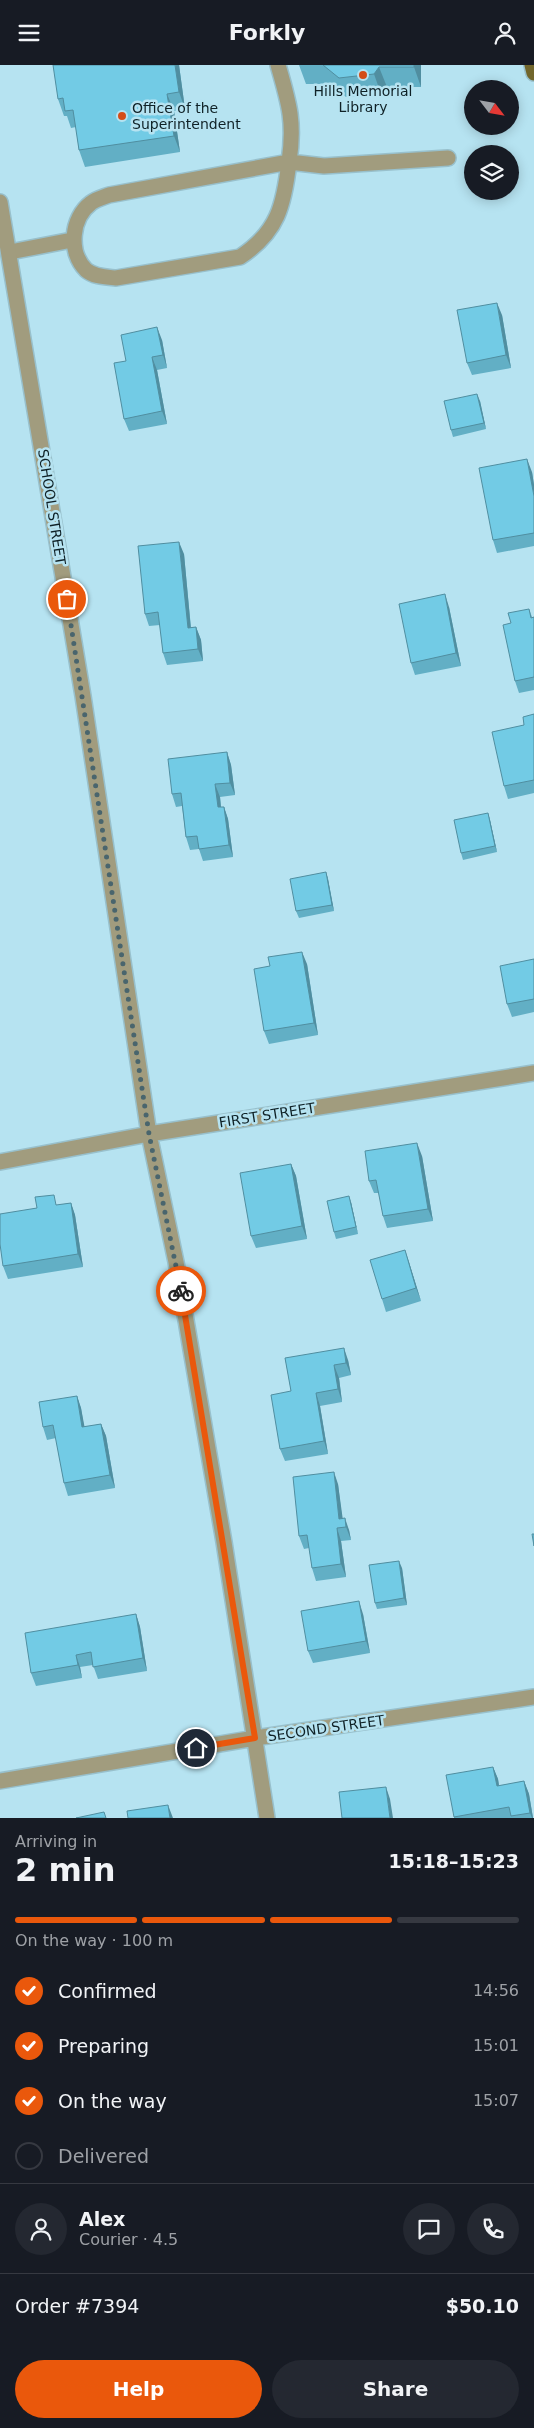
<!DOCTYPE html>
<html lang="en">
<head>
<meta charset="utf-8">
<style>
  :root { --surface:#171b24; --page:#242831; --text:#f1f3f6; --muted:#9ea1a6; --line:#363941; --accent:#ea580c }
  body { margin:0; font-family:"DejaVu Sans",sans-serif; background:var(--page); color:var(--text); height:100vh; display:flex; flex-direction:column; font-size:19px; white-space:nowrap }
  * { box-sizing:border-box; margin:0 }
  p { font-size:16px; color:var(--muted) }
  .icon { flex:none; width:28px; height:28px; fill:none; stroke:currentColor; stroke-width:2; stroke-linecap:round; stroke-linejoin:round }
  .map { position:relative; height:1753px; overflow:hidden }
  .details { display:flex; flex-direction:column; background:var(--surface); flex:1 }
  .details>* { flex:none }
  .needle { width:32px; rotate:121deg }
  .tools { position:absolute; left:464px; top:15px; display:grid; gap:10px }
  .tools a { display:grid; place-items:center; width:55px; height:55px; border-radius:50%; background:var(--surface); box-shadow:0 2px 12px #0003; font-size:25px }
  .pin { position:absolute; display:grid; place-items:center; width:42px; height:42px; color:#fff; margin:-21px; border:2px solid #fff; border-radius:50%; box-shadow:0 1px 5px #0007 }
  .courier { position:absolute; display:grid; place-items:center; width:50px; height:50px; margin:-25px; border:4px solid #ea580c; border-radius:50%; background:#fff; color:#222; box-shadow:0 1px 6px #0007 }
  .summary em { font-style:normal; font-weight:700 }
  .summary div { display:flex; flex-direction:column-reverse }
  .summary { display:flex; align-items:center; justify-content:space-between; height:85px; padding:0 15px }
  h1 { font-size:32px; font-weight:700; line-height:38px }
  .bar { display:grid; grid-template-columns:repeat(4,1fr); gap:8px 5px; align-content:center; height:60px; padding:0 15px }
  .bar i { height:6px; border-radius:4px; background:var(--line) }
  .bar .active { background:var(--accent) }
  .bar p { grid-column:span 4 }
  .line { display:flex; align-items:center; gap:12px; padding:0 15px; border-top:1px solid var(--line) }
  .line div { flex:1 }
  .round { display:grid; place-items:center; flex:none; width:52px; height:52px; border-radius:26px; background:var(--page) }
  ol { padding:0 15px; list-style:none }
  li { display:flex; align-items:center; gap:15px; height:55px }
  li p { margin-inline-start:auto }
  li .icon { padding:5px; border-radius:50%; background:var(--accent); color:#fff; stroke-width:4 }
  li:last-child { color:var(--muted) }
  li i { width:28px; height:28px; border:2px solid var(--line); border-radius:50% }
  .cta { display:flex; gap:10px; margin-top:auto; padding:10px 15px }
  .cta a { flex:1; height:58px; border-radius:30px; background:var(--accent); color:#fff; font-size:20px; font-weight:700; line-height:58px; text-align:center }
  .cta a+a { background:var(--page); color:var(--text) }
  header { display:flex; justify-content:space-between; align-items:center; height:65px; padding:0 15px; background:var(--surface); font-size:22px; font-weight:700 }
  .map>svg:first-child { display:block }
  .lines { fill:none; stroke-linecap:round; stroke-linejoin:round }
  .lane-casing { stroke:#98c0cc; stroke-width:18 }
  .street-casing { stroke:#98c0cc; stroke-width:18 }
  .primary-casing { stroke:#98c0cc; stroke-width:18 }
  .lane { stroke:#a19c7e; stroke-width:15 }
  .street { stroke:#a19c7e; stroke-width:15 }
  .primary { stroke:#71662c; stroke-width:15 }
  .wall { fill:#62afc5 }
  .shaded-wall { fill:#508ea0 }
  .building { fill:#72cbe5; stroke:#508ea0 }
  .done { stroke:#49656d; stroke-width:5; stroke-dasharray:0 9 }
  .route { stroke:#ea580c; stroke-width:6 }
  .poi-dot { fill:#d44d18; stroke:#b6e3f1; stroke-width:2 }
  .labels { text-anchor:middle; stroke-width:5; stroke-linejoin:round; paint-order:stroke }
  .poi-label { font-size:14px; fill:#0f2126; stroke:#b6e3f1 }
  .street-label { font-size:14px; fill:#0f2126; stroke:#b6e3f1 }
</style>
</head>
<body>
<header><svg class="icon" aria-label="menu" viewBox="0 0 24 24"><path d="M4 6h16M4 12h16M4 18h16"/></svg>Forkly<svg class="icon" aria-label="person" viewBox="0 0 24 24"><circle cx="12" cy="8" r="4"/><path d="M4 21q1-7 8-7t8 7"/></svg></header>
<div class="map">
<svg width="534" height="1753" viewBox="0 0 534 1753">
  <rect width="100%" height="100%" fill="#b6e3f1"/>
  <g class="lines">
    <defs>
      <path id="lane" d="M278,0c11,38 17,57 11,97l35,4 124,-8
        M289,97c-5,43 -11,70 -49,95l-124,21c-10,-1 -22,-1 -30,-8 -18,-18 -15,-52 5,-67 5,-4 13,-6 18,-8z
        M10,187l62,-12"/>
      <path id="street" d="M0,137l83,494 66,438 27,128 48,280 43,276
        M0,1097l149,-28 385,-61
        M0,1716l255,-43 279,-41"/>
      <path id="primary" d="M532,0l2,8"/>
    </defs>
    <use href="#lane" class="lane-casing"/>
    <use href="#street" class="street-casing"/>
    <use href="#primary" class="primary-casing"/>
    <use href="#lane" class="lane"/>
    <use href="#street" class="street"/>
    <use href="#primary" class="primary"/>
  </g>
  <path class="wall" d="M179,0l6,44 -11,2 6,41 -95,15 -6,-17 -3,-23 -5,1 -4,-12h-3l-6,-17z
    M299,0h122v22h-34l-6,7 -35,3 -16,-13h-24z
    M502,250l9,53 -39,7 -5,-12z
    M162,275l5,28 -10,2 10,54 -38,7 -5,-12 2,-58z
    M480,336l6,28 -33,8 -2,-7z
    M532,407l2,13v61l-37,7 -4,-13z
    M184,489l7,74 5,-1 5,13 2,21 -36,4 -4,-12 -3,-28 -11,1 -4,-12z
    M449,542l12,59 -46,9 -4,-12z
    M529,544l3,8h2v73l-15,3 -4,-12 -4,-58z
    M534,649v79l-26,6 -4,-13 20,-61z
    M227,687l4,13 4,30 -15,2 1,10h3l4,12 5,38 -30,4 -4,-12 -9,1 -4,-13 -4,-31 -6,1 -4,-13z
    M488,748l2,7 7,32 -34,8 -2,-7z
    M326,807l2,7 6,32 -35,7 -3,-7z
    M534,894v53l-22,5 -5,-13z
    M307,899l11,71 -49,9 -5,-13 6,-65z
    M422,1091l11,65 -46,7 -4,-12 -4,-23h-5l-5,-12z
    M291,1099l5,12 11,63 -51,9 -5,-12z
    M351,1137l7,32 -22,5 -2,-7z
    M71,1138l4,12 8,52 -75,12 -5,-13 55,-61z
    M405,1185l16,51 -35,11 -4,-13z
    M285,1293l63,2 3,15 -12,3 3,24 -22,4 8,48 -43,7 -5,-12 11,-58z
    M77,1331l4,12 3,19 17,-3 5,12 9,52 -47,8 -4,-13 -8,-45 -9,2 -4,-13z
    M338,1419l4,34 7,12 2,10 -10,1 5,36 -30,4 -4,-13 -3,-20 -5,1 -5,-13z
    M402,1503l5,37 -30,4 -2,-6z
    M136,1549l4,13 7,44 -49,8 -5,-14 -13,2 2,11 -46,8 -5,-13z
    M363,1549l7,39 -57,10 -5,-12z
    M493,1702l5,12 1,7 25,-5 5,13 4,24h-79v-1z"/>
  <path class="shaded-wall" d="M175,0h4l6,44 -6,-17z
    M414,0h7v22l-7,-20z
    M379,2l8,20 -6,7 -7,-20z
    M167,29l7,17 6,41 -6,-16z
    M497,238l5,12 9,53 -5,-13z
    M157,262l5,13 5,28 -4,-13z
    M152,292l5,13 10,54 -5,-13z
    M477,329l3,7 6,28 -2,-6z
    M527,394l5,13 2,13v11z
    M179,477l5,12 8,87 -4,-13z
    M445,529l4,13 12,59 -5,-13z
    M196,562l5,13 2,21 -5,-12z
    M227,687l4,13 4,30 -5,-12z
    M215,719l5,13 2,23 -4,-13z
    M224,742l4,12 5,38 -4,-12z
    M488,748l2,7 7,32 -2,-6z
    M326,807l2,7 6,32 -2,-6z
    M302,887l5,12 11,71 -4,-12z
    M417,1078l5,13 11,65 -5,-12z
    M291,1099l5,12 11,63 -5,-13z
    M349,1131l2,6 7,32 -2,-7z
    M71,1138l4,12 8,52 -5,-13z
    M405,1185l4,12 12,39 -5,-13z
    M344,1283l4,12 3,15 -5,-12z
    M334,1300l5,13 3,24 -4,-13z
    M316,1328l4,13 8,48 -4,-13z
    M77,1331l4,12 6,32 -5,-13z
    M101,1359l5,12 9,52 -5,-13z
    M334,1407l4,12 6,44 -5,-9z
    M345,1453l4,12 2,10 -5,-13z
    M337,1463l4,13 5,36 -5,-13z
    M399,1496l3,7 5,37 -3,-7z
    M359,1536l4,13 7,39 -4,-12z
    M136,1549l4,13 7,44 -4,-13z
    M76,1590l4,12 2,11 -4,-13z
    M493,1702l5,12 3,20 -4,-13z
    M524,1716l5,13 4,24h-1l-2,-5z
    M386,1722l4,12 3,19h-3z
    M168,1740l5,13h-3z"/>
  <path class="building" d="M53,0h122l4,27 -12,2 7,42 -95,14 -6,-40 -8,1 -2,-13 -5,1z
    M323,0h91v2h-35l-5,7 -35,4z
    M497,238l9,52 -39,8 -10,-53z
    M157,262l6,28 -11,2 10,54 -38,8 -10,-56 12,-2 -5,-26z
    M477,329l7,29 -33,7 -7,-29z
    M527,394l7,37v37l-41,7 -14,-72z
    M179,477l9,86 8,-1 2,22 -35,4 -5,-41 -13,2 -7,-68z
    M445,529l11,59 -45,10 -12,-59z
    M529,544l2,9 3,-1v60l-19,4 -12,-56 8,-2 -3,-10z
    M534,649v66l-30,6 -12,-54 32,-7 -1,-8z
    M227,687l3,31 -15,1 3,23h6l5,38 -30,4 -2,-13 -11,1 -5,-44 -9,1 -4,-35z
    M488,748l7,33 -34,7 -7,-33z
    M326,807l6,33 -36,6 -6,-32z
    M302,887l12,71 -50,8 -10,-62 16,-3 -2,-9z
    M534,894v40l-27,5 -7,-38z
    M417,1078l11,66 -45,7 -7,-36 -7,1 -4,-30z
    M291,1099l11,62 -51,10 -11,-63z
    M54,1130l2,10 15,-2 7,51 -75,12 -3,-22v-30l37,-6 -2,-11z
    M349,1131l7,31 -22,5 -7,-31z
    M405,1185l11,38 -34,11 -12,-39z
    M344,1283l2,15 -12,2 4,24 -22,4 8,48 -44,8 -9,-54 20,-4 -6,-33z
    M77,1331l5,31 19,-3 9,51 -46,8 -11,-58 -10,2 -4,-25z
    M334,1407l5,47 6,-1 1,9 -9,1 4,36 -29,4 -5,-33 -8,1 -6,-59z
    M532,1469h2v12z
    M399,1496l5,37 -29,5 -6,-38z
    M359,1536l7,40 -58,10 -7,-40z
    M136,1549l7,44 -50,9 -2,-15 -15,3 2,10 -47,8 -6,-40z
    M493,1702l4,19 27,-5 6,32 -19,3 -2,-9 -55,10 -8,-42z
    M386,1722l4,31h-48l-3,-26z
    M168,1740l2,13h-42l-1,-7z
    M104,1747l2,6h-30z"/>
  <g class="lines">
    <path class="done" d="M67,534l82,535 32,157"/>
    <path class="route" d="M181,1226l74,447 -59,10"/>
  </g>
  <g class="poi-dot">
    <circle cx="363" cy="10" r="5"/>
    <circle cx="122" cy="51" r="5"/>
  </g>
  <g class="labels">
    <g class="poi-label">
      <text x="363" y="31">Hills Memorial<tspan x="363" dy="16">Library</tspan></text>
      <text x="132" y="48" text-anchor="start">Office of the<tspan x="132" dy="16">Superintendent</tspan></text>
    </g>
    <g class="street-label">
      <text transform="translate(52 442) rotate(81)" y="5">SCHOOL STREET</text>
      <text transform="translate(267 1050) rotate(-9)" y="5">FIRST STREET</text>
      <text transform="translate(326 1663) rotate(-8)" y="5">SECOND STREET</text>
    </g>
  </g>
</svg>
<div class="tools">
<a><svg class="needle" viewBox="-14 -14 28 28"><path d="M0-13l5 13h-10z" fill="#e53935"/><path d="M0 13l5-13h-10z" fill="#9ea1a6"/></svg></a>
<a><svg class="icon" aria-label="layers" viewBox="0 0 24 24"><path d="M12 4l9 5-9 5-9-5zM3 14l9 5 9-5"/></svg></a>
</div>
<div class="pin" style="left:67px;top:534px;background:#ea580c"><svg class="icon" aria-label="bag" viewBox="0 0 24 24"><path d="M5 8h14l-1 12H6zM9 8a3 3 0 0 1 6 0"/></svg></div>
<div class="pin" style="left:196px;top:1683px;background:#1f2937"><svg class="icon" aria-label="home" viewBox="0 0 24 24"><path d="M3 11l9-7 9 7M6 9v11h12V9"/></svg></div>
<div class="courier" style="left:181px;top:1226px"><svg class="icon" aria-label="bike" viewBox="0 0 24 24"><circle cx="6" cy="16" r="4"/><circle cx="18" cy="16" r="4"/><path d="M6 16l4-8h5l3 8M10 8l3 8H6M13 5h3"/></svg></div>
</div>
<section class="details">
<div class="summary"><div><h1>2 min</h1><p>Arriving in</p></div><em>15:18–15:23</em></div>
<div class="bar"><i class="active"></i><i class="active"></i><i class="active"></i><i></i><p>On the way · 100 m</p></div>
<ol>
<li><svg class="icon" aria-label="check" viewBox="0 0 24 24"><path d="M5 12l5 5 9-10"/></svg>Confirmed<p>14:56</p></li>
<li><svg class="icon" aria-label="check" viewBox="0 0 24 24"><path d="M5 12l5 5 9-10"/></svg>Preparing<p>15:01</p></li>
<li><svg class="icon" aria-label="check" viewBox="0 0 24 24"><path d="M5 12l5 5 9-10"/></svg>On the way<p>15:07</p></li>
<li><i></i>Delivered</li>
</ol>
<div class="line" style="height:90px"><a class="round"><svg class="icon" aria-label="person" viewBox="0 0 24 24"><circle cx="12" cy="8" r="4"/><path d="M4 21q1-7 8-7t8 7"/></svg></a><div><b>Alex</b><p>Courier · 4.5</p></div><a class="round"><svg class="icon" aria-label="chat" viewBox="0 0 24 24"><path d="M4 5h16v11H9l-5 4z"/></svg></a><a class="round"><svg class="icon" aria-label="phone" viewBox="0 0 24 24"><path d="M5 4h4l2 5-3 2q2 4 5 5l2-3 5 2v4C11 20 4 13 5 4z"/></svg></a></div>
<div class="line" style="height:65px"><div>Order #7394</div><b>$50.10</b></div>
<div class="cta"><a>Help</a><a>Share</a></div>
</section>
</body>
</html>
